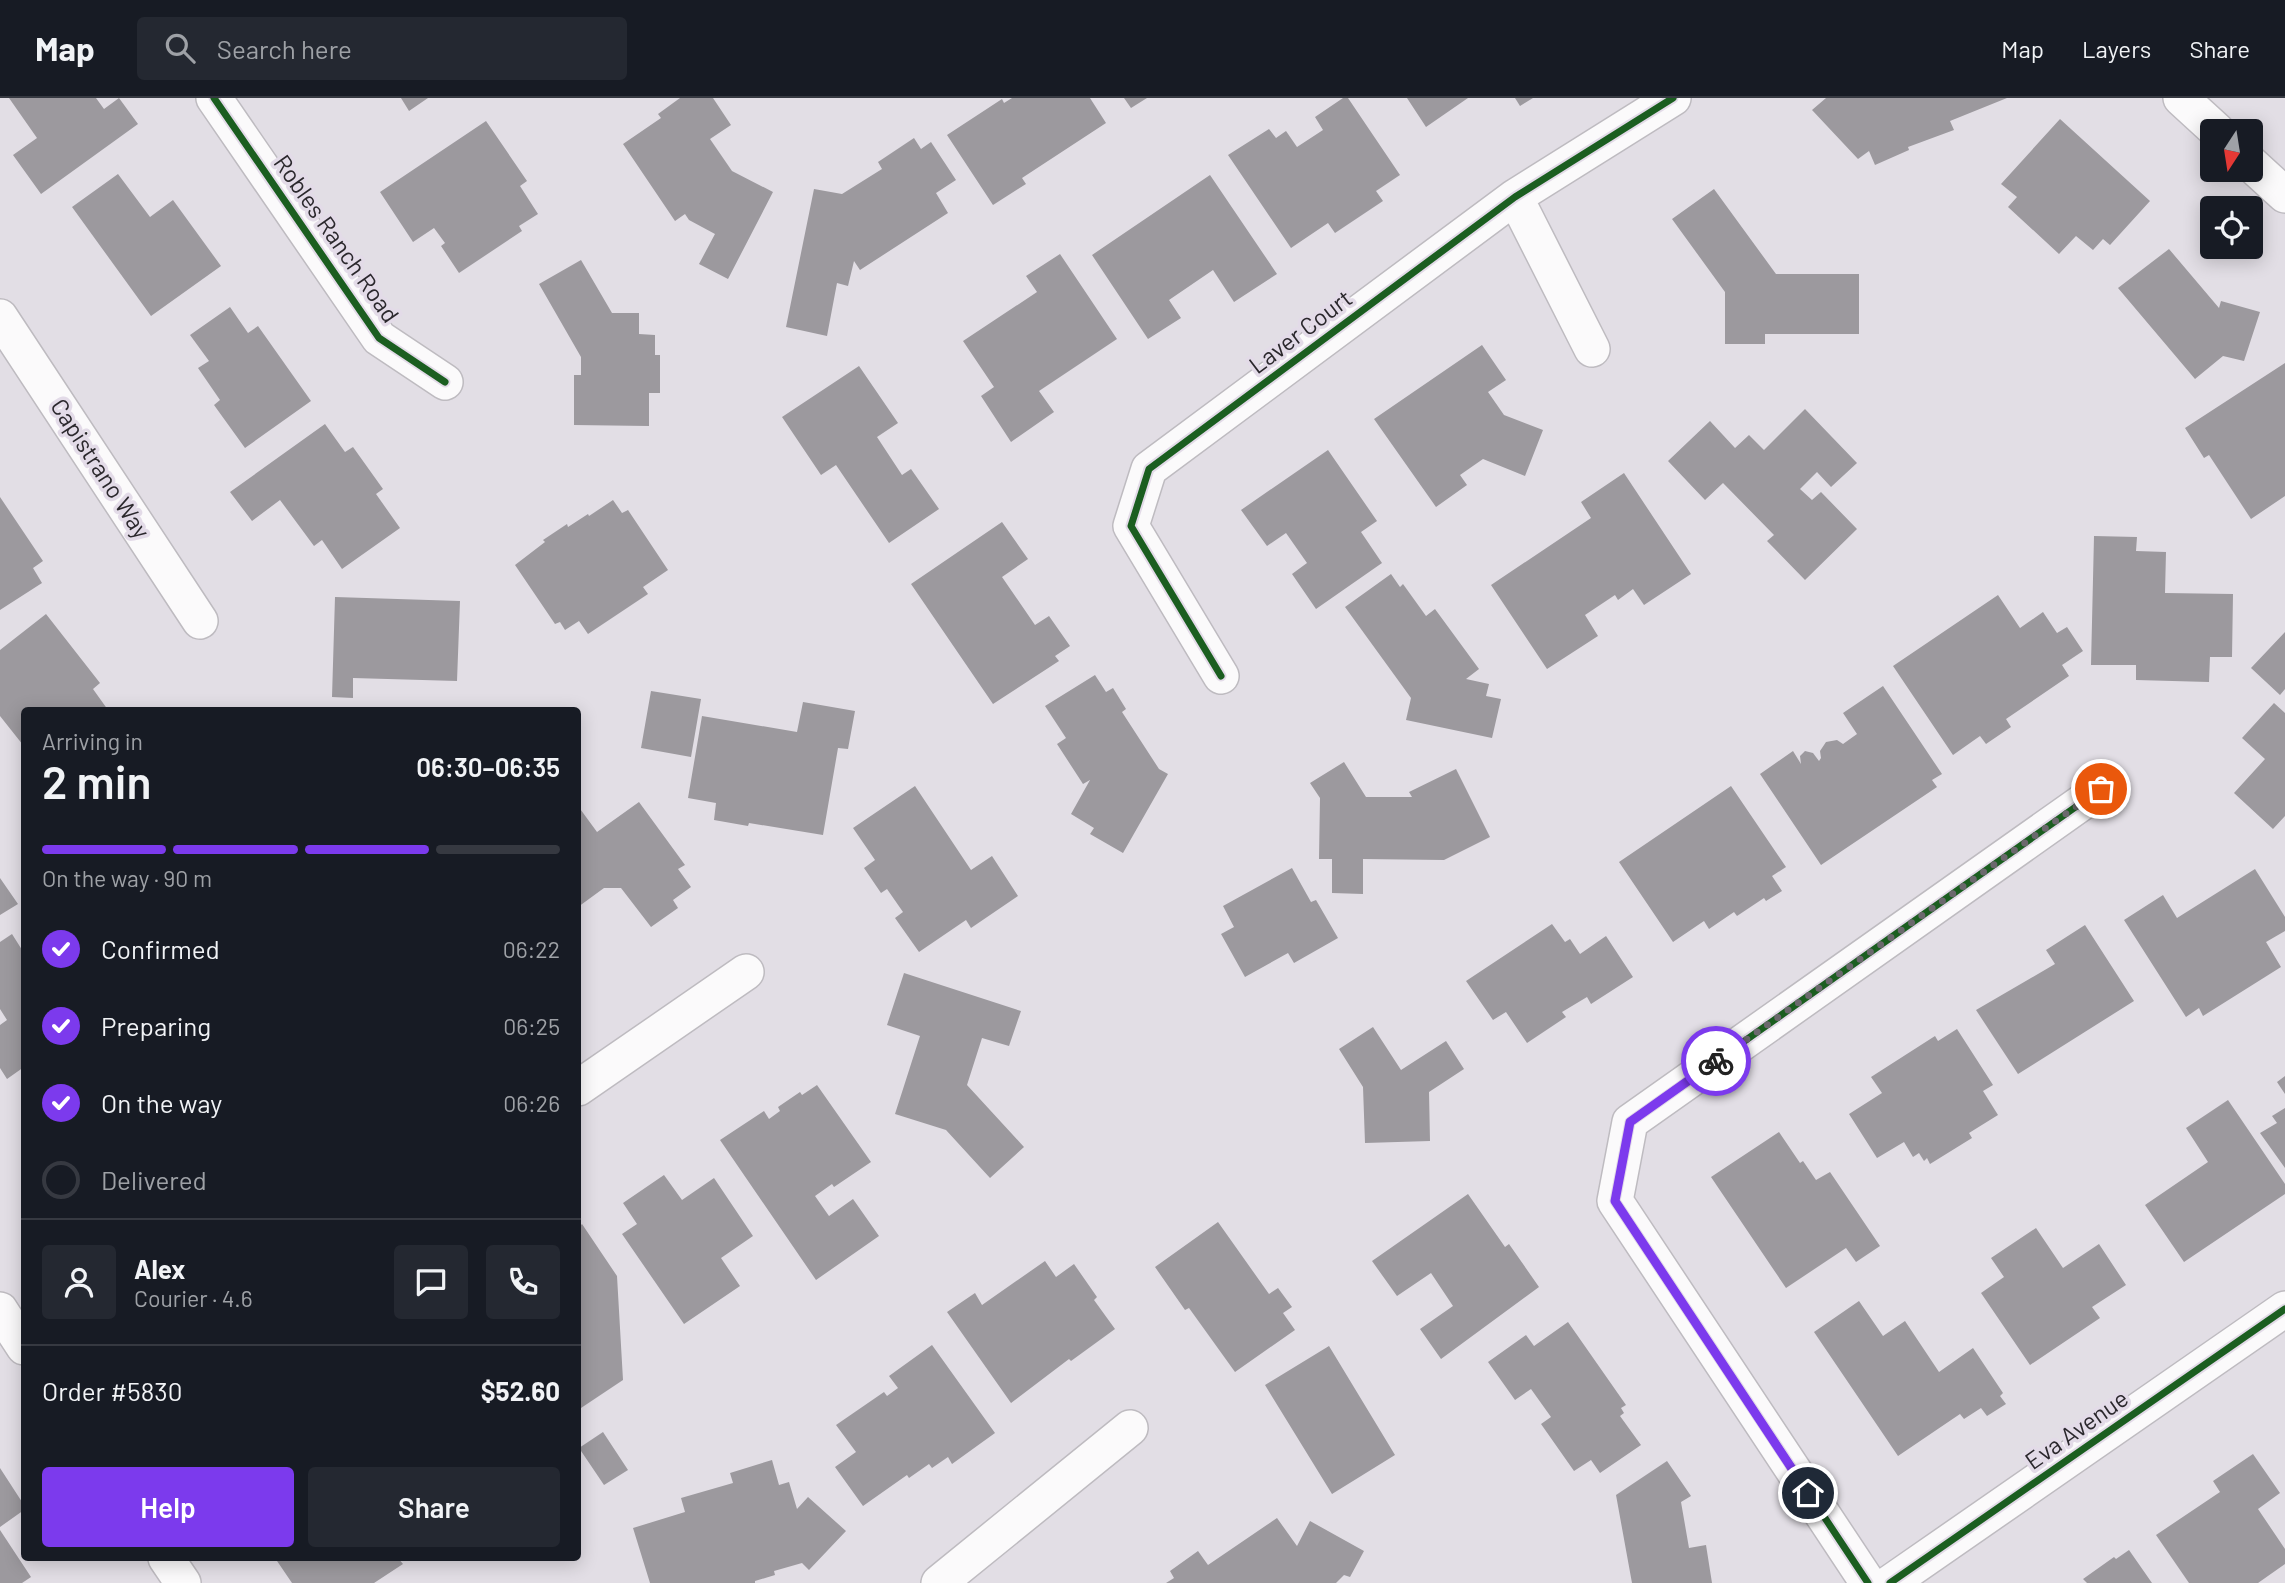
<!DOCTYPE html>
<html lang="en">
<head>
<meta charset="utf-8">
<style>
  :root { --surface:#171b24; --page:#242831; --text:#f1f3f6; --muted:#9ea1a6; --line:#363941; --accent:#7c3aed }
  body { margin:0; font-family:Barlow,sans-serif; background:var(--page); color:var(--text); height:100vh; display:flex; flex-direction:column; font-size:26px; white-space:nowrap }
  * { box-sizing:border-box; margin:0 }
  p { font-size:23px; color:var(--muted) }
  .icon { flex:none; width:38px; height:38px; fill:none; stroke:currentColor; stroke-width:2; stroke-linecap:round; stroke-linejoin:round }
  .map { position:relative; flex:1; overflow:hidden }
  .side { position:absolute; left:21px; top:609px; width:560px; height:854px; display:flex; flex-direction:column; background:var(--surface); border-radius:7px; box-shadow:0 4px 18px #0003 }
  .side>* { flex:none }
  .needle { width:46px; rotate:192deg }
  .controls { position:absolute; left:2200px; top:21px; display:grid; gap:14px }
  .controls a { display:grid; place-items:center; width:63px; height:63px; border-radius:7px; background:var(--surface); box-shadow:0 4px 18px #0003; font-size:35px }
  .pin { position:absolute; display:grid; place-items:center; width:60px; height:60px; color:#fff; margin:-30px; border:4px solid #fff; border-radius:50%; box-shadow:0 2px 7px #0007 }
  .courier { position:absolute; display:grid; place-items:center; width:70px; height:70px; margin:-35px; border:5px solid #7c3aed; border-radius:50%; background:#fff; color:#222; box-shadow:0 2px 9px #0007 }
  .summary em { font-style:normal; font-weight:600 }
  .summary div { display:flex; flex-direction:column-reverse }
  .summary { display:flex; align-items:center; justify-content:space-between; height:119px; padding:0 21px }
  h1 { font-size:46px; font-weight:600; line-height:52px }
  .bar { display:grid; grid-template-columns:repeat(4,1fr); gap:10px 7px; align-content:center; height:84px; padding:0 21px }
  .bar i { height:9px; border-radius:5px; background:var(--line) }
  .bar .active { background:var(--accent) }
  .bar p { grid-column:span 4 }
  .line { display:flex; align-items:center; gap:18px; padding:0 21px; border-top:2px solid var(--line) }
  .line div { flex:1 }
  .round { display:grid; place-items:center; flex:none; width:74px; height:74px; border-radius:7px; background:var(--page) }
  ol { padding:0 21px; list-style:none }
  li { display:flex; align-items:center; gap:21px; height:77px }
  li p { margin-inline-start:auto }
  li .icon { padding:7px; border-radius:50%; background:var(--accent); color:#fff; stroke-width:4 }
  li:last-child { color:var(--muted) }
  li i { width:38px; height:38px; border:4px solid var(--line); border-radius:50% }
  .button { display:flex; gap:14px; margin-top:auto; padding:14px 21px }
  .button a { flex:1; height:80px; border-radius:7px; background:var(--accent); color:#fff; font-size:28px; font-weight:600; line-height:80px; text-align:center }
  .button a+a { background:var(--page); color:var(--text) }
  header { display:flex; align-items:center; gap:42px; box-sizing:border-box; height:98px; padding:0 35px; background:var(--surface); border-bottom:2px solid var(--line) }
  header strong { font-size:33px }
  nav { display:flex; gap:38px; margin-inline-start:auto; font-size:24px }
  .search { width:490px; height:63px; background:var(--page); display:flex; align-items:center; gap:18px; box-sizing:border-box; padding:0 24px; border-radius:7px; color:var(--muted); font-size:26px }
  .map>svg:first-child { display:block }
  .building { fill:#9c999e }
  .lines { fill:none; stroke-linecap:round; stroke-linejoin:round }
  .minor-casing { stroke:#bebbc0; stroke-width:38 }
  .minor { stroke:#fbfafb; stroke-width:35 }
  .cycleway-casing { stroke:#e3dbe8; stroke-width:11 }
  .cycleway { stroke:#1b5e20; stroke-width:7 }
  .done { stroke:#6b686d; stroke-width:7; stroke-dasharray:0 12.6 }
  .route { stroke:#7c3aed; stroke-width:9 }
  .labels { text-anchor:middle; stroke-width:7; stroke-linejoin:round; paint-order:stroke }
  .street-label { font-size:24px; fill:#2b282d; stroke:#e3dbe8 }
</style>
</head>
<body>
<header>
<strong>Map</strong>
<div class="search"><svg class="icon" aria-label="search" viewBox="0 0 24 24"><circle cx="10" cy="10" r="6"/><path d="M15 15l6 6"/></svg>Search here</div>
<nav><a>Map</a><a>Layers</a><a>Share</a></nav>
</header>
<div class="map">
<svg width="2285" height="1485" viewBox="0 0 2285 1485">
  <rect width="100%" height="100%" fill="#e2dee5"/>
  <path class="building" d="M9,0h87l8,11 15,-11 19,26 -97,70 -28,-39 24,-17z
    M401,0h27l-19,13z
    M680,0h33l18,27 -21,14 22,32 41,21 -45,87 -29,-15 16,-30 -26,-14 -4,-6 -10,7 -52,-77 38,-26 -3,-4z
    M1012,0h78l16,25 -84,55 4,6 -33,21 -46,-70 55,-36 2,4z
    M1124,0h23l-16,10z
    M1343,0h5l52,77 -24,16 7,10 -48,32 -7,-10 -37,25 -63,-93 41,-26 7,9 10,-7 11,16 26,-17 -8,-13z
    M1407,0h61l-42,29z
    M1515,0h18l-13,8z
    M1826,0h181l-57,23 4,9 -46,17 1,3 -34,15 -6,-14 -11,8 -46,-49z
    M2060,21l90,82 -40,44 -7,-6 -10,11 -17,-14 -17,18 -51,-47 9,-10 -16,-13z
    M486,23l41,60 -7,5 18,28 -19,12 3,5 -63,42 -18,-27 4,-3 -11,-15 -21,14 -33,-50z
    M914,40l7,11 10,-7 25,38 -20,13 12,20 -88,57 -6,-9 -6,25 -11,-3 -10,53 -41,-9 28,-138 28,5 40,-25 -4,-7z
    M118,76l32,43 23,-17 48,66 -70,50 -79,-109z
    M1210,77l67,99 -43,28 -21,-32 -44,30 12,18 -33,21 -56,-84z
    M1714,91l62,85h83v60h-94v10h-40v-52l-53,-73z
    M2169,151l50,59 2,-7 39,11 -16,49 -21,-5 -28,23 -77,-91z
    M1060,156l57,85 -78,52 15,21 -43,30 -30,-46 13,-9 -31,-46 74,-49 -11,-16z
    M581,162l31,53h27v21l16,1v20h5v38h-11v33l-75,-1v-50h7v-18l-42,-73z
    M230,209l18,26 10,-7 53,75 -66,47 -31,-43 6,-5 -22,-32 11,-7 -19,-26z
    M1482,247l24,35 -18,12 16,23 39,15 -18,46 -42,-17 -23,16 7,10 -31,22 -62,-88z
    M2285,265v133l-34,23 -42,-64 -5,3 -19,-30z
    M859,268l39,57 -21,14 25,38 9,-6 28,40 -50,34 -53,-78 -15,10 -39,-58z
    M1805,311l52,54 -26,24 -14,-15 -17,17 12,11 9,-8 36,37 -52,51 -38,-39 7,-6 -51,-52 -18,17 -37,-39 42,-40 25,27 14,-13 15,15z
    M325,326l20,28 8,-5 30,42 -7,5 24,34 -58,41 -20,-29 -8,6 -34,-46 -28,21 -22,-29z
    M1328,352l49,71 -16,11 21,31 -66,46 -24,-35 15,-11 -21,-30 -19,13 -26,-36z
    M1624,375l67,101 -47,31 -11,-16 -15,11 -3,-5 -30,20 13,21 -51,33 -56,-84 100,-67 -10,-16z
    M0,399l43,64 -10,7 9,15 -42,27z
    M613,402l9,13 6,-3 40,60 -25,17 5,7 -60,40 -9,-13 -14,9 -5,-8 -5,2 -40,-59 30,-23 -2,-2 24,-16 1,3 20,-13 1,2z
    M1002,424l26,37 -26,18 33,48 14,-9 21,30 -15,10 4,5 -66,43 -82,-120z
    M2094,438l43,1 -1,14 30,1 -1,41 68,1 -1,63h-22l-1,25 -73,-2v-15h-45z
    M1391,476l9,13 3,-3 23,32 9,-7 44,60 -13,10 23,5 -3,12 15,3 -9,39 -86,-18 5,-22 -66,-91z
    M1998,497l22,33 23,-16 14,21 10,-6 16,24 -21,14 7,11 -63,43 5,8 -25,17 -6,-8 -27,19 -60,-89z
    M335,499l125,4 -3,80 -104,-3v20l-21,-1z
    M46,516l54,69 -7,6 15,21h-84v33l-1,2 -23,-29v-66z
    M2285,534v57l-5,6 -29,-27z
    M1095,577l11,17 7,-4 13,21 -4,3 37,57 9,5 -45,79 -33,-19 4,-6 -23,-14 19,-34 -7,4 -26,-40 9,-6 -21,-32z
    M1883,588l59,88 -10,6 5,7 -116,78 -61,-91 33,-23 8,13 -1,-8 5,-5 8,2 6,8 2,-3 -1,-7 6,-9 11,-2 6,4 14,-10 -14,-21z
    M651,593l50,8 -10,58 -50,-9z
    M803,604l52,9 -7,38 -10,-1 -15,87 -74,-12 -1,3 -34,-6 2,-17 -28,-5 14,-82 95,16z
    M2274,605l11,10v103l-12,13 -39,-36 31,-34 -23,-21z
    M1344,664l22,35h46l-3,-5 47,-23 34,68 -46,23 -81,-1v35l-31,-1v-34h-13l1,-61 -10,-15z
    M915,688l56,84 21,-14 26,40 -47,32 -5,-8 -47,32 -24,-34 8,-6 -16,-23 -6,4 -17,-25 11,-8 -22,-32z
    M1731,688l55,81 -14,9 10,15 -16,10 -2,-3 -27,18 -3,-4 -25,17 -5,-8 -31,21 -54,-80z
    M639,704l46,63 -7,4 13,18 -18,13 5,8 -27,19 -30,-39h-17l-26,19v-101l19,26z
    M1292,770l19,34 5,-2 22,38 -44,25 -6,-10 -43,24 -24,-43 13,-7 -11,-21z
    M2255,771l30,48v14l-19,11 15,25 -78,49 -4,-8 -13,9 -62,-97 39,-25 14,23z
    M0,780l18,26 -18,11z
    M1552,826l13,18 5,-3 10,15 26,-18 27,41 -42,27 -4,-7 -25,15 4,5 -39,26 -21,-31 -13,8 -27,-39z
    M2085,827l49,76 -116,73 -42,-64 79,-46 -9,-14z
    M12,836l12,19v114l-17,12 -7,-11v-43l7,-5 -7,-11v-67z
    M904,875l117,38 -12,35 -27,-8 -15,47 57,62 -34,31 -44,-48 -51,-16 25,-78 -33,-11z
    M1373,929l28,43 45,-29 18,28 -35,23 1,49 -65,2 -2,-56 -24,-38z
    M1957,931l36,56 -10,6 15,24 -29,18 3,5 -42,26 -3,-6 -3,3 -5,-8 -6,4 -9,-15 -27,16 -28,-44 33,-21 -11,-16 64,-41 3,5z
    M2285,978v18l-8,-12z
    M817,987l54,77 -37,25 -2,-3 -17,12 14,20 24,-17 26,37 -63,44 -96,-140 44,-29 5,8 11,-8 -2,-4 22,-15 2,3z
    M2228,1002l57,84v10l-101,68 -39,-57 63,-43 -22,-34z
    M2285,1010v60l-25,-35 17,-10 -5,-7z
    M1779,1034l21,31 3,-2 13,19 14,-8 50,74 -24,16 -10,-14 -60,40 -75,-111z
    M664,1077l18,25 32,-22 39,58 -32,22 19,28 -56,38 -62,-90 15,-10 -14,-21z
    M1468,1096l37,53 4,-3 30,43 -98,72 -21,-30 33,-23 -22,-33 -34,23 -25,-35z
    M1218,1124l51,72 9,-6 14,19 -9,6 12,17 -60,42 -46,-64 -4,2 -30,-43z
    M582,1126l35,52 6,104 -45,30v-182z
    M2036,1130l27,40 36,-24 27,41 -34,22 8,11 -70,47 -49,-72 23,-16 -13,-19z
    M1045,1163l11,16 18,-13 23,33 -3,3 21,29 -44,32 -2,-2 -58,44 -64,-91 28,-19 7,12z
    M1859,1203l24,35 22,-15 34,51 34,-24 30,45 -3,3 6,8 -19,12 -6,-8 -17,11 -4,-5 -62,42 -84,-124z
    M1568,1224l58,83 -5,3 3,5 -4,3 21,29 -41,28 -9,-13 -17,11 -33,-47 10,-7 -20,-28 -16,11 -27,-38 38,-27 8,11z
    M932,1247l63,88 -43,31 -4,-7 -16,11 -3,-4 -20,14 -2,-3 -44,31 -28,-39 21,-15 -20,-27 48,-33 3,4 11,-8 -9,-12z
    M1329,1248l66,109 -63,39 -67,-109z
    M603,1334l25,38 -24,15 -25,-37z
    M2253,1356l27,39 -22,16 27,40v15l-27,19h-69l-33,-48 64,-43 -7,-11z
    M772,1362l7,25 10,-3 8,27 11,-12 38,34 -37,39 -7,-7 -28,8 1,4 -20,6v2h-105l-17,-55 52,-16 -4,-14 52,-15 -3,-10z
    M1667,1363l24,35 -10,6 8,46 17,-3 6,38h-80l-16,-88z
    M0,1370l24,37v5l-24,17z
    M1277,1420l20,28 13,-25 54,30 -14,26 -6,-2 -8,8h-170l8,-5 -4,-7 28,-20 10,14z
    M0,1432l31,47 -9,6h-22z
    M2129,1452l23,33h-65l-4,-4 31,-22 2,2z
    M275,1460h123l5,6 -29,19h-82z"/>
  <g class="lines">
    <defs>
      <path id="minor" d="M214,0l165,240 66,44
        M2181,0l36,33
        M2250,65l35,32
        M1515,99l77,152
        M0,219l200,304
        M1221,578l-90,-150 18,-57 366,-272 158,-99
        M578,990l168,-116
        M0,1212l24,37
        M166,1460l17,25
        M939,1485l191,-155
        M1868,1485l-253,-382 15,-79 471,-333
        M1890,1485l395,-274"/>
    </defs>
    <use href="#minor" class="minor-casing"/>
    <use href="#minor" class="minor"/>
    <defs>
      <path id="cycleway" d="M214,0l165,240 66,44
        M1221,578l-90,-150 18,-57 366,-272 158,-99
        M1868,1485l-253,-382 15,-79 471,-333
        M1890,1485l395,-274"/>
    </defs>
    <use href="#cycleway" class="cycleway-casing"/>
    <use href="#cycleway" class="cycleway"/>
  </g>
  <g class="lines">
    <path class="done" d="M1716,963l385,-272"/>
    <path class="route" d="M1716,963l-86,61 -15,79 193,292"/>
  </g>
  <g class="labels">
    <g class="street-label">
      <text transform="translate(336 141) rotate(55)" y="8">Robles Ranch Road</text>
      <text transform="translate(1301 234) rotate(-37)" y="8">Laver Court</text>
      <text transform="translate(100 371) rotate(57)" y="8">Capistrano Way</text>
      <text transform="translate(2077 1332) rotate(-35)" y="8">Eva Avenue</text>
    </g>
  </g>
</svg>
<div class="controls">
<a><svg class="needle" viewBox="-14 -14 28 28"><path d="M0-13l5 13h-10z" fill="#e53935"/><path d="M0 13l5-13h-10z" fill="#9ea1a6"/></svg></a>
<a><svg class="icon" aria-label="locate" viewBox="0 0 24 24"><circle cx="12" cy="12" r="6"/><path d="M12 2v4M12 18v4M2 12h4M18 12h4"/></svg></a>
</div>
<div class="pin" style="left:2101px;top:691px;background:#ea580c"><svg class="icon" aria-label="bag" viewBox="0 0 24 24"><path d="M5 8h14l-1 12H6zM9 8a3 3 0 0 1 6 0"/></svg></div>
<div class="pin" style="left:1808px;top:1395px;background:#1f2937"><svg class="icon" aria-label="home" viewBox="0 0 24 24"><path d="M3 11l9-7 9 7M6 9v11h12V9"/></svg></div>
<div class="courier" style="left:1716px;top:963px"><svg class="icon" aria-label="bike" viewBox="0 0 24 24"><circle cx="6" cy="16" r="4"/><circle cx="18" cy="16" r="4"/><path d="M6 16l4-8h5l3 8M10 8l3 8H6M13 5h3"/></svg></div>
<section class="side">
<div class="summary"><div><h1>2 min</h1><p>Arriving in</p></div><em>06:30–06:35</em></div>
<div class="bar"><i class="active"></i><i class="active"></i><i class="active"></i><i></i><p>On the way · 90 m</p></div>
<ol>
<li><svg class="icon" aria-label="check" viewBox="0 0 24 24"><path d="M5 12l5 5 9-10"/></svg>Confirmed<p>06:22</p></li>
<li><svg class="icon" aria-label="check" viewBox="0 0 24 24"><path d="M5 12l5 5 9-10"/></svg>Preparing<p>06:25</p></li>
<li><svg class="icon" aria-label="check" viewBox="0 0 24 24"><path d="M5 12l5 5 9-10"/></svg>On the way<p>06:26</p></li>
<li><i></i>Delivered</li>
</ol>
<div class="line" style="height:126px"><a class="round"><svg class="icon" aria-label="person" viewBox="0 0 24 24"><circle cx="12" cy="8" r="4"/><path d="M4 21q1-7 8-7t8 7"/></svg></a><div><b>Alex</b><p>Courier · 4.6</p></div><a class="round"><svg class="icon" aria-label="chat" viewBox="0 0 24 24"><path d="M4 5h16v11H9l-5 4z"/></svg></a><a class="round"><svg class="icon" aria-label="phone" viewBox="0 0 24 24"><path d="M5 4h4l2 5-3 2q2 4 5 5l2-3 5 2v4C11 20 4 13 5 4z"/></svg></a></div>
<div class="line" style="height:91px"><div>Order #5830</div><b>$52.60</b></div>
<div class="button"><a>Help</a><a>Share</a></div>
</section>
</div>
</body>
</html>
